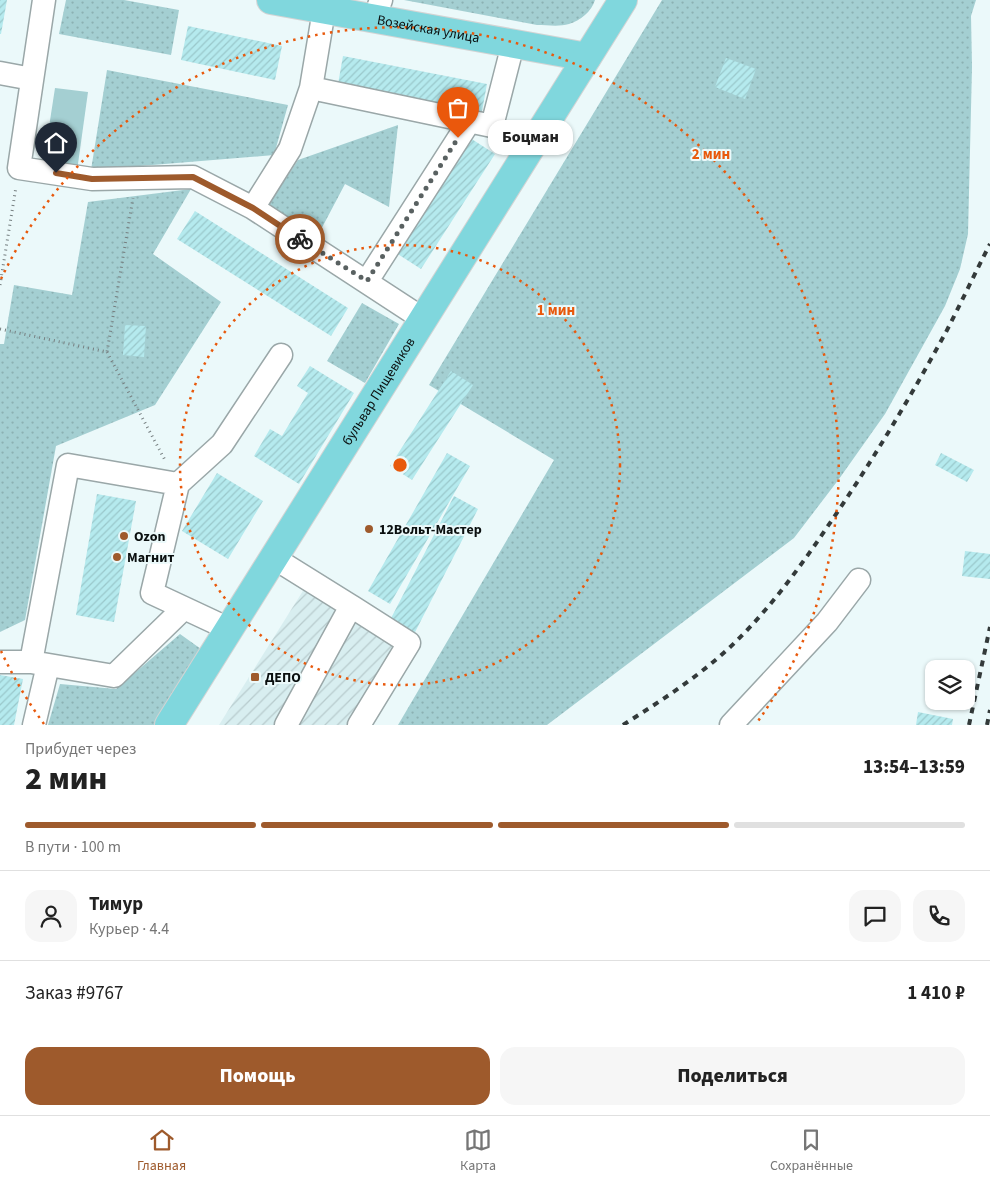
<!DOCTYPE html>
<html lang="ru">
<head>
<meta charset="utf-8">
<style>
  :root { --surface:#fff; --page:#f6f6f6; --text:#222; --muted:#767676; --line:#e0e0e0; --accent:#9e5a2c }
  body { margin:0; font-family:"Source Sans 3",sans-serif; background:var(--page); color:var(--text); height:100vh; display:flex; flex-direction:column; font-size:19px; white-space:nowrap }
  * { box-sizing:border-box; margin:0 }
  p { font-size:16px; color:var(--muted) }
  .icon { flex:none; width:28px; height:28px; fill:none; stroke:currentColor; stroke-width:2; stroke-linecap:round; stroke-linejoin:round }
  .map { position:relative; height:725px; overflow:hidden }
  .details { display:flex; flex-direction:column; background:var(--surface); flex:1 }
  .details>* { flex:none }
  .tools { position:absolute; left:925px; top:660px; display:grid; gap:10px }
  .tools a { display:grid; place-items:center; width:50px; height:50px; border-radius:10px; background:var(--surface); box-shadow:0 1px 4px #0004; font-size:25px }
  .pin { position:absolute; display:grid; place-items:center; width:42px; height:42px; color:#fff; margin:-51px -21px; border-radius:50% 50% 50% 0; rotate:-45deg; box-shadow:0 0 5px #0007 }
  .pin .icon { rotate:45deg }
  .courier { position:absolute; display:grid; place-items:center; width:50px; height:50px; margin:-25px; border:4px solid #9e5a2c; border-radius:50%; background:#fff; color:#222; box-shadow:0 1px 6px #0007 }
  .bubble { position:absolute; height:35px; border-radius:15px; background:var(--surface); box-shadow:0 1px 4px #0004; font-size:16px; font-weight:800; line-height:35px; text-align:center }
  .headline em { font-style:normal; font-weight:800 }
  .headline div { display:flex; flex-direction:column-reverse }
  .headline { display:flex; align-items:center; justify-content:space-between; height:85px; padding:0 25px }
  h1 { font-size:32px; font-weight:800; line-height:38px }
  .bar { display:grid; grid-template-columns:repeat(4,1fr); gap:8px 5px; align-content:center; height:60px; padding:0 25px }
  .bar i { height:6px; border-radius:4px; background:var(--line) }
  .bar .current { background:var(--accent) }
  .bar p { grid-column:span 4 }
  .line { display:flex; align-items:center; gap:12px; padding:0 25px; border-top:1px solid var(--line) }
  .line div { flex:1 }
  .round { display:grid; place-items:center; flex:none; width:52px; height:52px; border-radius:15px; background:var(--page) }
  .action { display:flex; gap:10px; margin-top:auto; padding:10px 25px }
  .action a { flex:1; height:58px; border-radius:15px; background:var(--accent); color:#fff; font-size:20px; font-weight:800; line-height:58px; text-align:center }
  .action a+a { background:var(--page); color:var(--text) }
  .tab-bar { display:flex; justify-content:space-around; align-items:center; height:70px; border-top:1px solid var(--line); background:var(--surface); font-size:14px; color:var(--muted) }
  .tab-bar a { display:grid; justify-items:center; gap:2px }
  .tab-bar .current { color:var(--accent) }
  .map>svg:first-child { display:block }
  .industrial { fill:url(#industrial-furrows) }
  .grass { fill:url(#grass-dots) }
  .park { fill:#a4cfd2 }
  .building { fill:url(#building-hatch) }
  .lines { fill:none; stroke-linecap:round; stroke-linejoin:round }
  .minor-casing { stroke:#9aa7a8; stroke-width:25 }
  .major-casing { stroke:#d3d4d4; stroke-width:30 }
  .path { stroke:#767f80; stroke-width:3; stroke-dasharray:1 4; stroke-linecap:butt }
  .minor { stroke:#fff; stroke-width:22 }
  .major { stroke:#80d7dd; stroke-width:28 }
  .rail { stroke:#333a3a; stroke-width:4; stroke-dasharray:6 6; stroke-linecap:butt }
  .done { stroke:#596161; stroke-width:5; stroke-dasharray:0 9 }
  .route { stroke:#9e5a2c; stroke-width:6 }
  .ring { fill:none; stroke:#e8590c; stroke-width:2.5; stroke-dasharray:2.5 5 }
  .poi-dot { fill:#9e5a2c; stroke:#ebf9fa; stroke-width:2 }
  .labels { text-anchor:middle; stroke-width:4; stroke-linejoin:round; paint-order:stroke }
  .street-label { font-size:14px; fill:#0a0f0f; stroke:#ebf9fa }
  .poi-label { font-size:14px; font-weight:bold; fill:#0a0f0f; stroke:#ebf9fa; text-anchor:start }
  .centre { fill:#e8590c; stroke:#ebf9fa; stroke-width:2.5 }
  .ring-label { font-size:15px; text-anchor:middle; font-weight:bold; fill:#e8590c; stroke:#ebf9fa; stroke-width:4; stroke-linejoin:round; paint-order:stroke }
</style>
</head>
<body>
<div class="map">
<svg width="990" height="725" viewBox="0 0 990 725">
  <defs>
    <pattern id="industrial-furrows" width="10" height="10" patternUnits="userSpaceOnUse" patternTransform="scale(1.25)"><rect width="10" height="10" fill="#d8eef0"/><path d="M-1 1l2-2M0 10L10 0M9 11l2-2" fill="none" stroke="#b8cbcd"/></pattern>
    <pattern id="grass-dots" width="8" height="8" patternUnits="userSpaceOnUse" patternTransform="scale(1.25)"><rect width="8" height="8" fill="#a4cfd2"/><path d="M2 2h.1M6 6h.1" fill="none" stroke="#8cb1b3" stroke-width="1.8" stroke-linecap="round"/></pattern>
    <pattern id="building-hatch" width="6" height="6" patternUnits="userSpaceOnUse" patternTransform="scale(1.25)"><rect width="6" height="6" fill="#b5eaee"/><path d="M-1 1l2-2M0 6l6-6M5 7l2-2" fill="none" stroke="#9ac8cb"/></pattern>
  </defs>
  <rect width="100%" height="100%" fill="#ebf9fa"/>
  <path class="industrial" d="M306,586l100,62 -48,77h-139z"/>
  <path class="grass" d="M66,0h58l55,10 -8,45 -112,-21z
    M404,0h191c-3,11 -15,21 -26,24 -10,3 -22,1 -32,1z
    M662,0h314l-5,16 1,51 -4,167 -8,35 -15,37 -60,108 -46,65 -45,59 -247,187h-149l156,-265 -125,-75z
    M107,70l181,35 -14,50 -183,15z
    M398,125l-9,82 -44,-23 -29,55 -49,-32 31,-47z
    M191,189l-38,65 68,48 -66,103 -99,41 -31,174 -25,12v-288h4l10,-59 58,10 16,-93z
    M362,303l37,21 -34,59 -38,-22z
    M180,634l21,15 -47,76h-106l12,-41 56,5z"/>
  <path class="park" d="M55,88l33,4 -11,79 -34,-5z"/>
  <path class="building" d="M0,0h7l-6,34h-1z
    M188,26l94,20 -7,34 -94,-20z
    M343,56l144,28 -5,27 -144,-27z
    M726,58l30,11 -11,30 -30,-12z
    M467,136l28,18 -74,115 -28,-18z
    M195,211l153,97 -17,28 -154,-97z
    M125,325l21,1 -2,31 -21,-2z
    M310,366l44,27 -55,91 -45,-28 16,-27 12,7 26,-43 -11,-7z
    M451,371l22,14 -61,95 -22,-14z
    M447,453l23,13 -80,138 -22,-13z
    M941,453l33,17 -7,12 -32,-17z
    M217,473l46,28 -35,58 -46,-28z
    M97,494l39,7 -22,121 -38,-7z
    M454,496l24,13 -67,131 -25,-12z
    M965,551l25,3v25l-28,-3z
    M0,675l23,4 -9,46h-14z
    M918,712l35,7 -1,6h-36z"/>
  <g class="lines">
    <defs>
      <path id="minor" d="M44,0l-25,168 73,11 101,-2 60,31 170,111
        M374,19l7,-19
        M0,73l32,6
        M311,88l181,38 37,23
        M492,126l21,-82
        M253,208l37,-59 21,-61 13,-78
        M367,281l102,-159
        M274,558l77,48 -65,119
        M351,606l58,37 -50,82
        M229,629l-77,-36 26,-109 44,-40 59,-89
        M0,662h31l83,14 69,-67
        M31,662l37,-197 110,19
        M34,725l14,-60
        M731,725l96,-103 32,-42"/>
      <g id="major">
        <path id="s1" d="M271,0l316,57"/>
        <path id="s2" d="M169,725l454,-725"/>
      </g>
    </defs>
    <use href="#minor" class="minor-casing"/>
    <use href="#major" class="major-casing"/>
    <path class="path" d="M0,285l16,-98
      M0,329l107,23 26,-154
      M107,352l59,110"/>
    <use href="#minor" class="minor"/>
    <use href="#major" class="major"/>
    <path class="rail" d="M623,725c36,-23 72,-46 104,-75 41,-38 74,-84 105,-130 41,-60 79,-124 114,-188 15,-29 29,-59 44,-88
      M969,725l21,-98
      M987,725l3,-15"/>
  </g>
  <g class="lines">
    <path class="done" d="M300,239l67,42 91,-143"/>
    <path class="route" d="M56,173l36,6 101,-2 60,31 47,31"/>
  </g>
  <g class="ring">
    <circle cx="400" cy="465" r="220"/>
    <path d="M44 724A440 440 0 0 1 1 651M1 279A440 440 0 1 1 756 724"/>
  </g>
  <g class="poi-dot">
    <circle cx="369" cy="529" r="5"/>
    <circle cx="124" cy="536" r="5"/>
    <circle cx="117" cy="557" r="5"/>
    <rect x="250" y="672" width="10" height="10" rx="2.5"/>
  </g>
  <g class="labels">
    <g class="street-label">
      <text dy="5" stroke="none"><textPath href="#s1" startOffset="160">Возейская улица</textPath></text>
      <text dy="5" stroke="none"><textPath href="#s2" startOffset="394">бульвар Пищевиков</textPath></text>
    </g>
    <g class="poi-label">
      <text x="379" y="534">12Вольт-Мастер</text>
      <text x="134" y="541">Ozon</text>
      <text x="127" y="562">Магнит</text>
      <text x="265" y="682">ДЕПО</text>
    </g>
  </g>
  <circle cx="400" cy="465" r="8" class="centre"/>
  <g class="ring-label">
    <text x="711" y="159">2 мин</text>
    <text x="556" y="315">1 мин</text>
  </g>
</svg>
<div class="tools">
<a><svg class="icon" aria-label="layers" viewBox="0 0 24 24"><path d="M12 4l9 5-9 5-9-5zM3 14l9 5 9-5"/></svg></a>
</div>
<div class="pin" style="left:458px;top:138px;background:#ea580c"><svg class="icon" aria-label="bag" viewBox="0 0 24 24"><path d="M5 8h14l-1 12H6zM9 8a3 3 0 0 1 6 0"/></svg></div>
<div class="pin" style="left:56px;top:173px;background:#1f2937"><svg class="icon" aria-label="home" viewBox="0 0 24 24"><path d="M3 11l9-7 9 7M6 9v11h12V9"/></svg></div>
<div class="courier" style="left:300px;top:239px"><svg class="icon" aria-label="bike" viewBox="0 0 24 24"><circle cx="6" cy="16" r="4"/><circle cx="18" cy="16" r="4"/><path d="M6 16l4-8h5l3 8M10 8l3 8H6M13 5h3"/></svg></div>
<div class="bubble" style="left:488px;top:120px;width:85px">Боцман</div>
</div>
<section class="details">
<div class="headline"><div><h1>2 мин</h1><p>Прибудет через</p></div><em>13:54–13:59</em></div>
<div class="bar"><i class="current"></i><i class="current"></i><i class="current"></i><i></i><p>В пути · 100 m</p></div>
<div class="line" style="height:90px"><a class="round"><svg class="icon" aria-label="person" viewBox="0 0 24 24"><circle cx="12" cy="8" r="4"/><path d="M4 21q1-7 8-7t8 7"/></svg></a><div><b>Тимур</b><p>Курьер · 4.4</p></div><a class="round"><svg class="icon" aria-label="chat" viewBox="0 0 24 24"><path d="M4 5h16v11H9l-5 4z"/></svg></a><a class="round"><svg class="icon" aria-label="phone" viewBox="0 0 24 24"><path d="M5 4h4l2 5-3 2q2 4 5 5l2-3 5 2v4C11 20 4 13 5 4z"/></svg></a></div>
<div class="line" style="height:65px"><div>Заказ #9767</div><b>1 410 ₽</b></div>
<div class="action"><a>Помощь</a><a>Поделиться</a></div>
</section>
<nav class="tab-bar">
<a class="current"><svg class="icon" aria-label="home" viewBox="0 0 24 24"><path d="M3 11l9-7 9 7M6 9v11h12V9"/></svg>Главная</a>
<a><svg class="icon" aria-label="map" viewBox="0 0 24 24"><path d="M3 6l6-2 6 2 6-2v14l-6 2-6-2-6 2zM9 4v14M15 6v14"/></svg>Карта</a>
<a><svg class="icon" aria-label="saved" viewBox="0 0 24 24"><path d="M7 4h10v16l-5-4-5 4z"/></svg>Сохранённые</a>
</nav>
</body>
</html>
